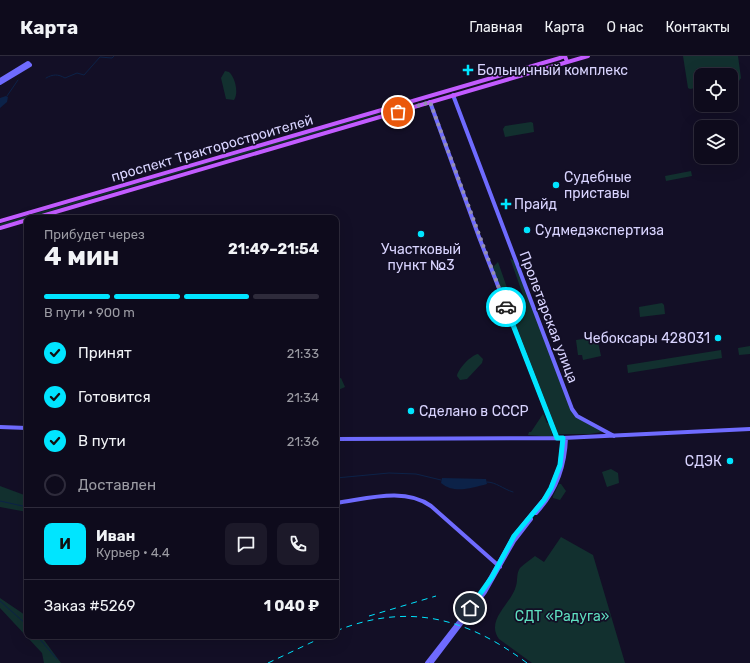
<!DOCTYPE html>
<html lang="ru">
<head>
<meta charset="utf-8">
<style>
  :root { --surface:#0e0b1c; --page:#1c1929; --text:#f1f3f6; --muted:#9b9ba3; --line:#2e2b3b; --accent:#00e5ff }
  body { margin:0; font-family:Rubik,sans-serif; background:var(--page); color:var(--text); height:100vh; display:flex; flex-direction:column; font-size:15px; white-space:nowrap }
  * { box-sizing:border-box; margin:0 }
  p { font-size:13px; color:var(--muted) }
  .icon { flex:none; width:22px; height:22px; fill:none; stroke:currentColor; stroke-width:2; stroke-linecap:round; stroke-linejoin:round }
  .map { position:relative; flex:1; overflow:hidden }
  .side { position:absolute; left:24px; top:159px; width:315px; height:424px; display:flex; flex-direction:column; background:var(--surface); border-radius:8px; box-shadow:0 4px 16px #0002,0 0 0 1px var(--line) }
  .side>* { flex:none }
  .fabs { position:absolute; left:694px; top:12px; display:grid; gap:8px }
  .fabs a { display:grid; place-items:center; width:44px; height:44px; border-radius:8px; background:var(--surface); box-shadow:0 4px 16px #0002,0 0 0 1px var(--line); font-size:20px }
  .pin { position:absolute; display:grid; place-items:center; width:34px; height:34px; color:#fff; margin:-17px; border:2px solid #fff; border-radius:50%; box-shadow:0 1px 4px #0007 }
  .courier { position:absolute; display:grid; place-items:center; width:40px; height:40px; margin:-20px; border:3px solid #00e5ff; border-radius:50%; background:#fff; color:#222; box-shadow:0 1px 5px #0007 }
  .head em { font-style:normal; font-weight:700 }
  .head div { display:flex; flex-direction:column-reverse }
  .head { display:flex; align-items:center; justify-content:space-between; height:68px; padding:0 20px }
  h1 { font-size:26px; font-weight:700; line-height:30px }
  .bar { display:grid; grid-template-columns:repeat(4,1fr); gap:6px 4px; align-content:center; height:48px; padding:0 20px }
  .bar i { height:5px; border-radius:3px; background:var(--line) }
  .bar .on { background:var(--accent) }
  .bar p { grid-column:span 4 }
  .line { display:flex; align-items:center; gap:10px; padding:0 20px; border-top:1px solid var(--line) }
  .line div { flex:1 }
  .round { display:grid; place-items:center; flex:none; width:42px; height:42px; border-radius:8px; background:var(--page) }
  ol { padding:0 20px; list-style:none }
  li { display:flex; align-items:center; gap:12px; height:44px }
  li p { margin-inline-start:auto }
  li .icon { padding:4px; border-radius:50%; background:var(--accent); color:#111; stroke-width:4 }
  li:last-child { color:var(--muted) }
  li i { width:22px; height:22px; border:2px solid var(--line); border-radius:50% }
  header { display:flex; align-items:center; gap:24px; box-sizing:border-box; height:56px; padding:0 20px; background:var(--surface); border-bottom:1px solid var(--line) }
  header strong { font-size:19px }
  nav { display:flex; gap:22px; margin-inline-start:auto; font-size:14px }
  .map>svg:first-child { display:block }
  .green { fill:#12302f }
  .water { fill:#0c2248 }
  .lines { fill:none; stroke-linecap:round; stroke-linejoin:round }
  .stream { stroke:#0c2248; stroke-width:1 }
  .secondary { stroke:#6f6bff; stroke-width:4 }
  .primary { stroke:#c25bff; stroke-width:4 }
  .rail { stroke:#00e5ff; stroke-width:1; stroke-dasharray:6 5; stroke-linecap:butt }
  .done { stroke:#948fb3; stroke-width:4; stroke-dasharray:0 7.2 }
  .route { stroke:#00e5ff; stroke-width:5 }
  .poi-dot { fill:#00e5ff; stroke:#130f26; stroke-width:1.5 }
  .labels { text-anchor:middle; stroke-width:3.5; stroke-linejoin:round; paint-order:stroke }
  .poi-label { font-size:14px; fill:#d9d4ff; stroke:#130f26; text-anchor:start }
  .street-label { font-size:14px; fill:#d9d4ff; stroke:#130f26 }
  .park-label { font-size:14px; fill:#5fe0c0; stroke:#130f26 }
</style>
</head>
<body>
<header>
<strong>Карта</strong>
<nav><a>Главная</a><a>Карта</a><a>О нас</a><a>Контакты</a></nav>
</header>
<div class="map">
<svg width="750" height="607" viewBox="0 0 750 607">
  <rect width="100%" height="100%" fill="#130f26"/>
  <path class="green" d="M683,0h55l3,22 -2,3 -8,1v-7h-30v12l-11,2 -2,-1z
    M225,15l4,1c6,5 10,21 5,28l-8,-1 -5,-21z
    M380,57v1l-156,46 -1,-2z
    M531,66l2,1 1,9 -29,5 -2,-8 2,-3z
    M213,105l1,1 -214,64v-2z
    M691,115l1,5 -26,5 -1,-5z
    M510,202l8,6 57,149 32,18 -17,3h-34l-65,-165 7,-7 14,40 12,-4z
    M662,247l2,2 1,9 -25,3 -1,-10z
    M597,281l4,19 -18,4 -1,-5h-4l-2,-15z
    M750,290v8l-11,1 -1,-7z
    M721,294l1,8 -94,15 -1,-8z
    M478,298l5,5 -1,4 -15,16 -7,1 -3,-4c1,-7 14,-21 21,-22z
    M341,322l4,9 -9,4v-12z
    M543,358l4,9h2l4,14 -25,-2 1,-3h2z
    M611,413l7,4 1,10 -12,4 -5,-15z
    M559,428h2l5,7 -6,9 -7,-2v-2z
    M0,430l27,10v16l-27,-5z
    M561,481l32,18 32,108h-93l-33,-24c-14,-19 13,-36 17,-53 2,-6 0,-12 4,-18 4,-4 10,-8 15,-12l9,6z
    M0,542l25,17 2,3v18h14l20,27h-17l-2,-10 -42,-45z"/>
  <path class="water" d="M6,40l2,1 -1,5 -7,6v-10z
    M442,422l44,1 1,5c-16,4 -33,10 -46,-1z"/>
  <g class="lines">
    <path class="stream" d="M46,22c7,-4 12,-4 19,0l12,-5 7,2 16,-18 12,1 2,-2
      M7,40l11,-16
      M336,422l53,-5 27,1 25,6
      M487,426c9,0 16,7 26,10
      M0,445l27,6
      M0,545l27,24
      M37,580l20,23"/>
    <path class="secondary" d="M0,24l28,-17 2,2 -30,18
      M453,39l119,314 5,7 37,20
      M430,46l49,135 78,201
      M0,371l27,1
      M336,383l227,-1 187,-9
      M336,447c31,-4 68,-16 95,3l69,61
      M536,457c20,-21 29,-45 30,-75
      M432,606l53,-70 29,-51 17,-22
      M427,607l56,-72 31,-55 35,-43 11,-28 3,-27"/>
    <path class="primary" d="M35,162l553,-162
      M0,165l560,-163 5,-2 2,6
      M0,172l27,-8"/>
    <path class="rail" d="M369,560l67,-20
      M336,575c72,-29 131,-13 191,32
      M268,607l57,-27"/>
  </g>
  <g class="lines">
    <path class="done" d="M398,56l32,-10 76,205"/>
    <path class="route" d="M470,552l22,-31 22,-41 30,-36 7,-12 9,-23 3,-27h-6l-51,-131"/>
  </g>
  <g class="poi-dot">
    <path d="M466 8h4v4h4v4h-4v4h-4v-4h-4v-4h4z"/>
    <circle cx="556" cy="129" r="4"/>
    <path d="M504 142h4v4h4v4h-4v4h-4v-4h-4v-4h4z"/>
    <circle cx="527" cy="174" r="4"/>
    <circle cx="421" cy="178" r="4"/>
    <circle cx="718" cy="282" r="4"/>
    <circle cx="411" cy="355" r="4"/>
    <circle cx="730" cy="405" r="4"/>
  </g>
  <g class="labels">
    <g class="poi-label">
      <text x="477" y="19">Больничный комплекс</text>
      <text x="564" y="126">Судебные<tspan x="564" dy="16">приставы</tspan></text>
      <text x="514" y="153">Прайд</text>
      <text x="535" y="179">Судмедэкспертиза</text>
      <text x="421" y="198" text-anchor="middle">Участковый<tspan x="421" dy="16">пункт №3</tspan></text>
      <text x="710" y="287" text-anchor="end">Чебоксары 428031</text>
      <text x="419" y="360">Сделано в СССР</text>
      <text x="722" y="410" text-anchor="end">СДЭК</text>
    </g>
    <g class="street-label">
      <text transform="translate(212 92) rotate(-16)" y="5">проспект Тракторостроителей</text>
      <text transform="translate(549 261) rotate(69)" y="5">Пролетарская улица</text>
    </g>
    <g class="park-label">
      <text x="562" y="565">СДТ «Радуга»</text>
    </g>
  </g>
</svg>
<div class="fabs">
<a><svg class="icon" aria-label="locate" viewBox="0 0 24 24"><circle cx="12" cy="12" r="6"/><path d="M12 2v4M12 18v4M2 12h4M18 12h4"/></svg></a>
<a><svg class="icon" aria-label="layers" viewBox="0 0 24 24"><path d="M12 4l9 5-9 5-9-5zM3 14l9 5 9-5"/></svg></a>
</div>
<div class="pin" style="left:398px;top:56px;background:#ea580c"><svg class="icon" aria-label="bag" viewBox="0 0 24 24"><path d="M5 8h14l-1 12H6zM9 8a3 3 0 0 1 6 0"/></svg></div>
<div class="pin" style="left:470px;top:552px;background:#1f2937"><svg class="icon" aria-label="home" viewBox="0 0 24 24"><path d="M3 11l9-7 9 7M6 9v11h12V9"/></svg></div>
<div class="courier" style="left:506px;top:251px"><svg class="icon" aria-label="car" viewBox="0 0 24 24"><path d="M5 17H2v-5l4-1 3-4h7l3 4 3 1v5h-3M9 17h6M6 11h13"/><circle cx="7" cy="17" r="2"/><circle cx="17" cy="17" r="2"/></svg></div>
<section class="side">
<div class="head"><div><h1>4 мин</h1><p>Прибудет через</p></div><em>21:49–21:54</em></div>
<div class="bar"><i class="on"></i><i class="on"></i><i class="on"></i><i></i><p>В пути · 900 m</p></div>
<ol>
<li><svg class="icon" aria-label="check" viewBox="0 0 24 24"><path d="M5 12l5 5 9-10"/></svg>Принят<p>21:33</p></li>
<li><svg class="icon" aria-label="check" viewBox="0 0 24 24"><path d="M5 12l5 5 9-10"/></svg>Готовится<p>21:34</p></li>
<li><svg class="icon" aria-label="check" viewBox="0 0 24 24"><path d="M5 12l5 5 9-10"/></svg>В пути<p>21:36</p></li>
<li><i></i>Доставлен</li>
</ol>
<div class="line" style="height:72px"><b class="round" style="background:var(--accent);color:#111">И</b><div><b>Иван</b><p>Курьер · 4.4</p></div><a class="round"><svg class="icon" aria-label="chat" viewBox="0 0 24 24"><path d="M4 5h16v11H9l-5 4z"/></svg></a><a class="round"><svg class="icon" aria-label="phone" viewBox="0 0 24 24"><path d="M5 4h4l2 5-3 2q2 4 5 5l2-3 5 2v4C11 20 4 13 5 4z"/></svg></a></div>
<div class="line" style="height:52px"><div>Заказ #5269</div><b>1 040 ₽</b></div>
</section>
</div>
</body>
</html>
